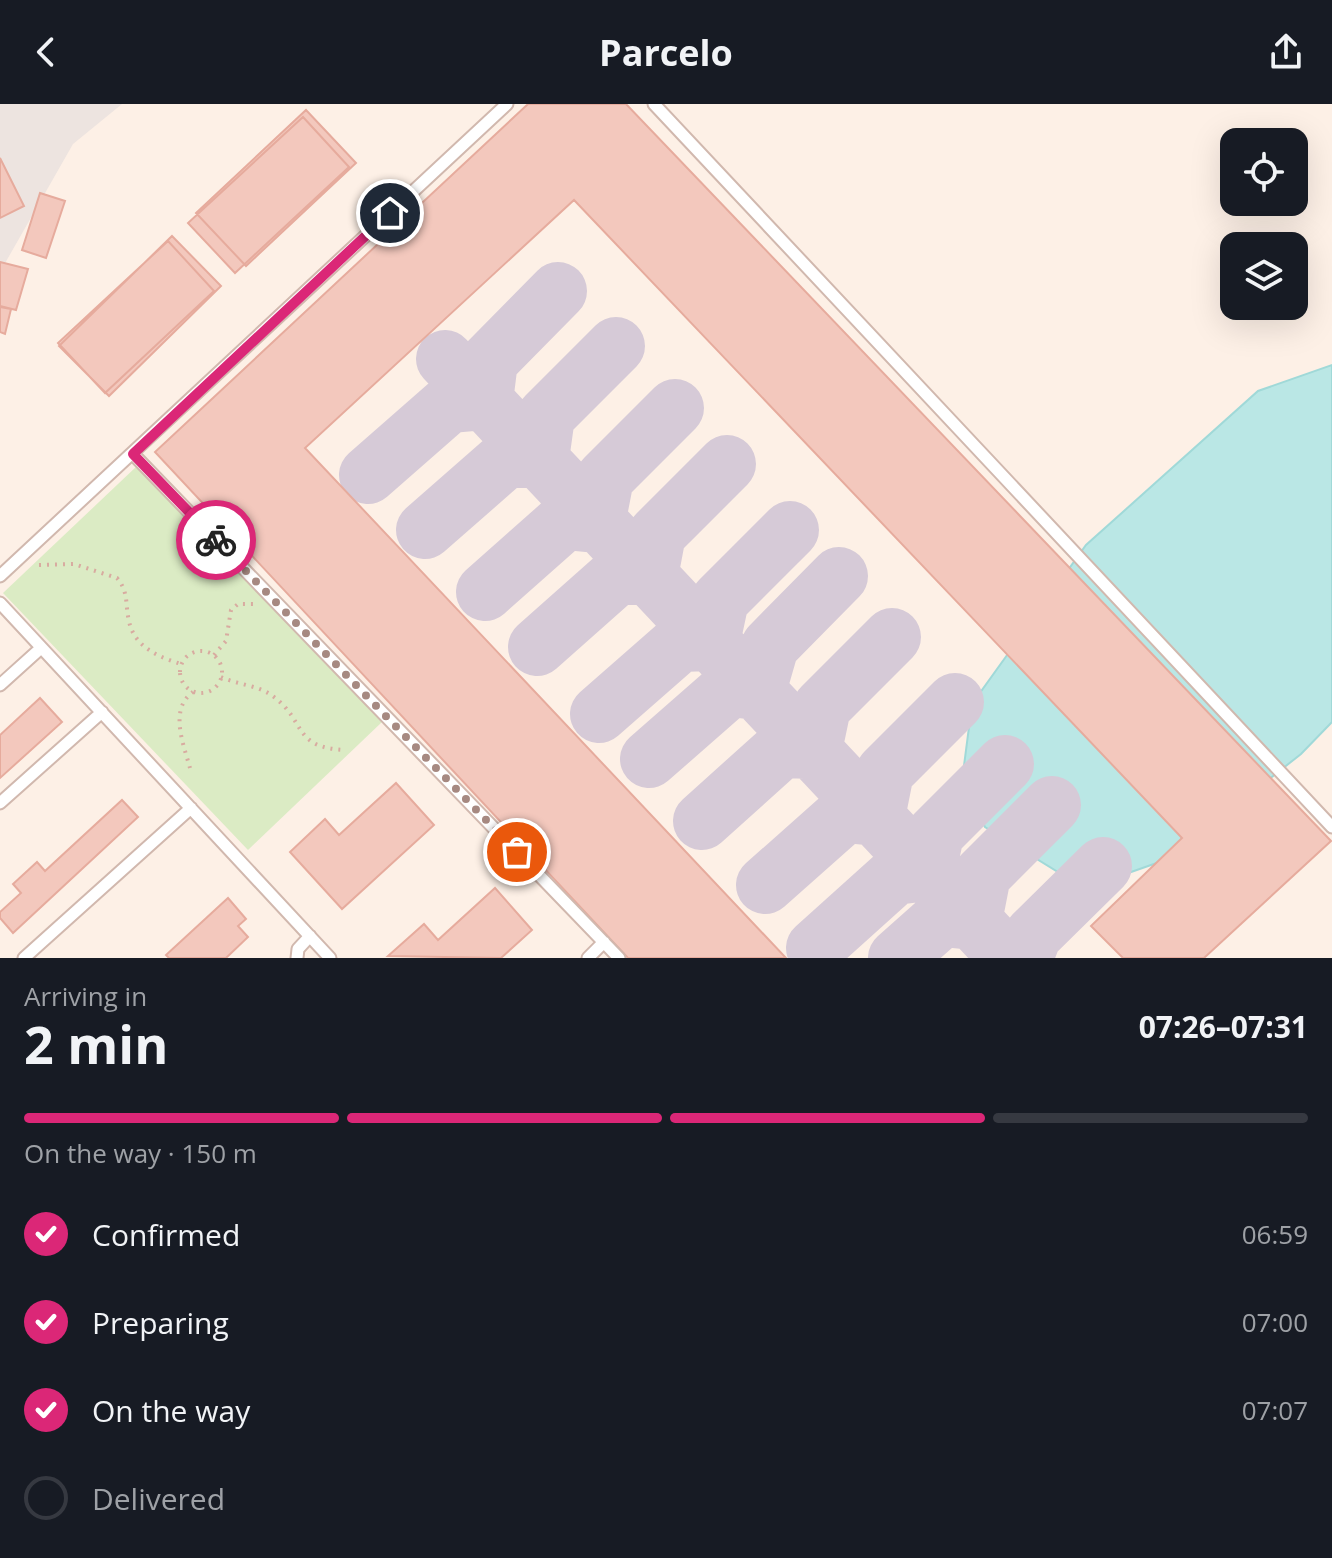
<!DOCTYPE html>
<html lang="en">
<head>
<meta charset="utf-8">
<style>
  :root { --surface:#171b24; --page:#242831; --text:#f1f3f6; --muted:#9ea1a6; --line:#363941; --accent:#db2777 }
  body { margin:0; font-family:"Open Sans",sans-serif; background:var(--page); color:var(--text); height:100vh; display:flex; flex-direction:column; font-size:30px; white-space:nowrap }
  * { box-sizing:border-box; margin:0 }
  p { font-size:26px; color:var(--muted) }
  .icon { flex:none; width:44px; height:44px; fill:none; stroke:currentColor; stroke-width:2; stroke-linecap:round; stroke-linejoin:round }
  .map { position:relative; height:854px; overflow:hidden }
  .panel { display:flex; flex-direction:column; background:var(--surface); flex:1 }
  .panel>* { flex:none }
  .fabs { position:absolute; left:1220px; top:24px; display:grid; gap:16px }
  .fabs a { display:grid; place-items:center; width:88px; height:88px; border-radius:16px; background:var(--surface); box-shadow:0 8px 32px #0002; font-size:40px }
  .pin { position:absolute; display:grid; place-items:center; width:68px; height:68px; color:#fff; margin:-34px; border:4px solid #fff; border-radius:50%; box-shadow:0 2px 8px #0007 }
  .courier { position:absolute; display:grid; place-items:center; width:80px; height:80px; margin:-40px; border:6px solid #db2777; border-radius:50%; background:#fff; color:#222; box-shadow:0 2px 10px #0007 }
  .head em { font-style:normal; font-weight:700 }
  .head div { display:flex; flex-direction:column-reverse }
  .head { display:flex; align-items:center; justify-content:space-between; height:136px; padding:0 24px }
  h1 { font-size:52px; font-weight:700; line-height:60px }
  .bar { display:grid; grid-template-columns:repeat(4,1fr); gap:12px 8px; align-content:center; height:96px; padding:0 24px }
  .bar i { height:10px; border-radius:6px; background:var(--line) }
  .bar .selected { background:var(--accent) }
  .bar p { grid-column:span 4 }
  ol { padding:0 24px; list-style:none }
  li { display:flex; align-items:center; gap:24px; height:88px }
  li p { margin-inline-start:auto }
  li .icon { padding:8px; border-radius:50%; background:var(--accent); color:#fff; stroke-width:4 }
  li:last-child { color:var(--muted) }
  li i { width:44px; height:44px; border:4px solid var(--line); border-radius:50% }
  header { display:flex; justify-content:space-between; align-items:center; height:104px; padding:0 24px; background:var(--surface); font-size:36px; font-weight:700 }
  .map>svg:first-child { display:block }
  .industrial { fill:#ede4e0 }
  .green { fill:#dbebc4 }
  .water { fill:#bae7e5; stroke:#a0d9d8; stroke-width:2 }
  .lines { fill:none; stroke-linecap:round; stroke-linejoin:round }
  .taxiway { stroke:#d6cad7; stroke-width:58 }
  .building { fill:#f3c8bd; stroke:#e6ab9d; stroke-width:2 }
  .lane-casing { stroke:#d1b8ae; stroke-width:15 }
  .path { stroke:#d8aba0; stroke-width:4; stroke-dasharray:2 6; stroke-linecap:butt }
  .lane { stroke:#fff; stroke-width:11 }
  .done { stroke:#a68981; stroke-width:8; stroke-dasharray:0 14.4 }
  .route { stroke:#db2777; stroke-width:10 }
</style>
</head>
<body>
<header><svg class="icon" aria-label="back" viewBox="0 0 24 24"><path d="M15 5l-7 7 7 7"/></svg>Parcelo<svg class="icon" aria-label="share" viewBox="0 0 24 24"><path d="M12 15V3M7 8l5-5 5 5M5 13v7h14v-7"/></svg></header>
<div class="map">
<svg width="1332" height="854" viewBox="0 0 1332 854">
  <rect width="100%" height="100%" fill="#fdf0e6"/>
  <path class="industrial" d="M0,0h122l-49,40 -73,128z"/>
  <path class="green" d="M137,362l245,256 -134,128 -245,-257z"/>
  <path class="water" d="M1332,261v357l-31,32 -133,105 -68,24 -42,-11 -73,-45 -23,-46 10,-77 114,-159 172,-154z"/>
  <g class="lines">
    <path class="taxiway" d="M445,255l563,599
      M368,371l81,-71 35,-3 5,-40 69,-70
      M425,426l81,-71h34l6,-43 70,-70
      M485,488l80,-71 31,3 9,-46 70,-70
      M537,543l80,-71h32l8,-42 70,-70
      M599,610l81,-71 31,-1 9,-42 70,-70
      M649,655l81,-71 27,3 13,-45 69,-70
      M702,717l80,-72 31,1 9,-43 70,-70
      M765,781l80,-71 31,3 9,-45 70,-70
      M815,844l80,-72 32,-4 8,-38 70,-70
      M897,854l45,-40 31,3 9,-46 70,-70
      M1024,854l9,-23 70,-69"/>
  </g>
  <path class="building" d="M528,0h98l705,737 -127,117h-81l-32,-32 91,-88 -608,-638 -269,248 481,510h-158l-473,-506z
    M306,6l50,53 -110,103 -50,-53z
    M303,13l46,50 -114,106 -47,-50z
    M0,54l24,48 -24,12z
    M40,89l25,8 -19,57 -24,-8z
    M172,132l49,50 -112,110 -50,-50z
    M168,137l46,50 -109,102 -47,-50z
    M0,158l28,7 -12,41 -16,-4z
    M0,203l11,2 -6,25 -5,-2z
    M40,594l22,24 -62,56v-43z
    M396,679l38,42 -92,84 -52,-57 35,-33 14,16z
    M122,696l16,17 -125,116 -13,-15v-6l21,-19 -8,-9 24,-22 8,9z
    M495,784l37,42 -31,28 -113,-2 36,-32 14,16z
    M228,794l18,21 -8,7 10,11 -22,21h-57l-3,-3z"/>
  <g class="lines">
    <defs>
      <path id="lane" d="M654,0l678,723
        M133,350l486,504
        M0,472l507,-472
        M0,499l330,355
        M0,581l41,-37
        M0,699l102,-91
        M24,854l167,-150
        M297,854l1,-9 12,-13
        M588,854l16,-16"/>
    </defs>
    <use href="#lane" class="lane-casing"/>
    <path class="path" d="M39,461l35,-1 43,14c12,14 8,27 12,43 5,26 30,36 52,43
      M180 568a21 21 0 1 1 42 0a21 21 0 1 1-42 0Z
      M214,551l12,-14 5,-31 7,-6h18
      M221,573c17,8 38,8 53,20 33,25 18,51 72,53
      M190,664c-7,-25 -21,-59 3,-76"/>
    <use href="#lane" class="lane"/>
  </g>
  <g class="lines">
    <path class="done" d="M216,436l301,312"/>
    <path class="route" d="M216,436l-83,-86 257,-241"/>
  </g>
</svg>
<div class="fabs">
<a><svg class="icon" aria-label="locate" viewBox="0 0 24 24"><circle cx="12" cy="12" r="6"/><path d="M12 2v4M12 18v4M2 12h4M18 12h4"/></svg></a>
<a><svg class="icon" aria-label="layers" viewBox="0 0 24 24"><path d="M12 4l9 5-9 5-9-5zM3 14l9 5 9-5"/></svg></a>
</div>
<div class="pin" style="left:517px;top:748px;background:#ea580c"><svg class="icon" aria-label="bag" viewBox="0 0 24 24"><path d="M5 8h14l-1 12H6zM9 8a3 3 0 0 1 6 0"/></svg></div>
<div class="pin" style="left:390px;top:109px;background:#1f2937"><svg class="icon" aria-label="home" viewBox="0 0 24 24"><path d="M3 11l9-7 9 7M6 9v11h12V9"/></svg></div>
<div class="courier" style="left:216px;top:436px"><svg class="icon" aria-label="bike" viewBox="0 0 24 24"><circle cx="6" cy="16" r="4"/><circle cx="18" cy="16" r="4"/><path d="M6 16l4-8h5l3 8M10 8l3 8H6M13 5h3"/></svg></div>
</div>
<section class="panel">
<div class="head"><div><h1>2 min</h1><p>Arriving in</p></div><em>07:26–07:31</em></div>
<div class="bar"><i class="selected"></i><i class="selected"></i><i class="selected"></i><i></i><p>On the way · 150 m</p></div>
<ol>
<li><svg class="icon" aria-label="check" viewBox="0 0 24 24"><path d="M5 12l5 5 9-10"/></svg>Confirmed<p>06:59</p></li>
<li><svg class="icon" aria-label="check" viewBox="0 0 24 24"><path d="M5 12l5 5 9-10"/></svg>Preparing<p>07:00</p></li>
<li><svg class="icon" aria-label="check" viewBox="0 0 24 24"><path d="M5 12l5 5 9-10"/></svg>On the way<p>07:07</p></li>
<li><i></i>Delivered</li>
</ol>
</section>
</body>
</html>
